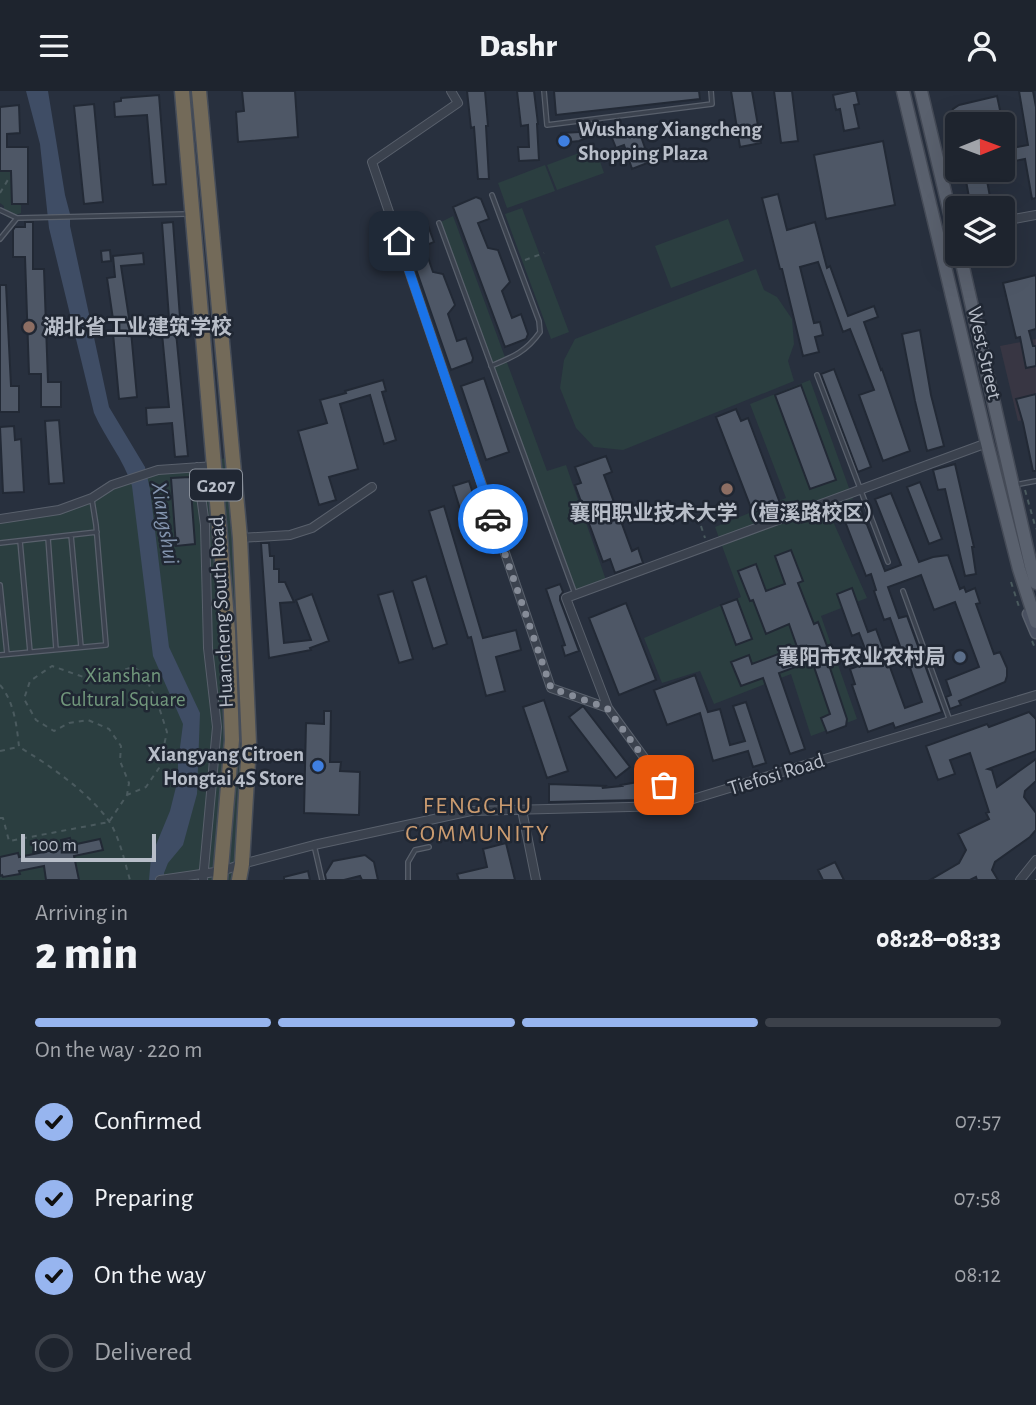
<!DOCTYPE html>
<html lang="en">
<head>
<meta charset="utf-8">
<style>
  :root { --surface:#1e242e; --page:#2b303a; --text:#f1f3f6; --muted:#a1a4aa; --line:#3c414a; --accent:#97b5ef }
  body { margin:0; font-family:"Alegreya Sans","Noto Sans SC",sans-serif; background:var(--page); color:var(--text); height:100vh; display:flex; flex-direction:column; font-size:26px; white-space:nowrap }
  * { box-sizing:border-box; margin:0 }
  p { font-size:23px; color:var(--muted) }
  .icon { flex:none; width:38px; height:38px; fill:none; stroke:currentColor; stroke-width:2; stroke-linecap:round; stroke-linejoin:round }
  .map { position:relative; height:789px; overflow:hidden }
  .panel { display:flex; flex-direction:column; background:var(--surface); flex:1 }
  .panel>* { flex:none }
  .needle { width:46px; rotate:89deg }
  .buttons { position:absolute; left:945px; top:21px; display:grid; gap:14px }
  .buttons a { display:grid; place-items:center; width:70px; height:70px; border-radius:7px; background:var(--surface); box-shadow:0 7px 28px #0002,0 0 0 2px var(--line); font-size:35px }
  .scale { position:absolute; left:21px; bottom:18px; width:135px; box-sizing:border-box; padding-left:7px; border:4px solid #b8bec9; border-top:0; font-size:19px; line-height:24px; white-space:nowrap; color:#b8bec9; -webkit-text-stroke:5px #202733; paint-order:stroke }
  .pin { position:absolute; display:grid; place-items:center; width:60px; height:60px; color:#fff; margin:-30px; border-radius:14px; box-shadow:0 4px 10px #0006 }
  .courier { position:absolute; display:grid; place-items:center; width:70px; height:70px; margin:-35px; border:5px solid #1a73e8; border-radius:50%; background:#fff; color:#222; box-shadow:0 2px 9px #0007 }
  .overview em { font-style:normal; font-weight:800 }
  .overview div { display:flex; flex-direction:column-reverse }
  .overview { display:flex; align-items:center; justify-content:space-between; height:119px; padding:0 35px }
  h1 { font-size:46px; font-weight:800; line-height:52px }
  .bar { display:grid; grid-template-columns:repeat(4,1fr); gap:10px 7px; align-content:center; height:84px; padding:0 35px }
  .bar i { height:9px; border-radius:5px; background:var(--line) }
  .bar .current { background:var(--accent) }
  .bar p { grid-column:span 4 }
  ol { padding:0 35px; list-style:none }
  li { display:flex; align-items:center; gap:21px; height:77px }
  li p { margin-inline-start:auto }
  li .icon { padding:7px; border-radius:50%; background:var(--accent); color:#111; stroke-width:4 }
  li:last-child { color:var(--muted) }
  li i { width:38px; height:38px; border:4px solid var(--line); border-radius:50% }
  header { display:flex; justify-content:space-between; align-items:center; height:91px; padding:0 35px; background:var(--surface); font-size:32px; font-weight:800 }
  .map>svg:first-child { display:block }
  .medical { fill:#383643 }
  .green { fill:#2b3e40 }
  .water { fill:#3f4d65 }
  .building { fill:#4e5766; stroke:#222935; stroke-width:2 }
  .lines { fill:none; stroke-linecap:round; stroke-linejoin:round }
  .lane-casing { stroke:#59606c; stroke-width:6 }
  .street-casing { stroke:#59606c; stroke-width:10 }
  .secondary-casing { stroke:#59606c; stroke-width:13 }
  .primary-casing { stroke:#454b57; stroke-width:15 }
  .highway-casing { stroke:#464d59; stroke-width:17 }
  .path { stroke:#4a5a5e; stroke-width:2; stroke-dasharray:5 5; stroke-linecap:butt }
  .lane { stroke:#3b424e; stroke-width:3.5 }
  .street { stroke:#3b424e; stroke-width:8 }
  .secondary { stroke:#4a5161; stroke-width:10 }
  .primary { stroke:#5a616e; stroke-width:12 }
  .highway { stroke:#736a59; stroke-width:14 }
  .done { stroke:#868c98; stroke-width:7; stroke-dasharray:0 12.6 }
  .route { stroke:#1a73e8; stroke-width:9 }
  .shop-dot { fill:#3f7fe0; stroke:#202733; stroke-width:2.5 }
  .education-dot { fill:#8d6e63; stroke:#202733; stroke-width:2.5 }
  .service-dot { fill:#5c6f8a; stroke:#202733; stroke-width:2.5 }
  .labels { text-anchor:middle; stroke-width:5; stroke-linejoin:round; paint-order:stroke }
  .shield { fill:#202733; stroke:#8a919c; stroke-width:2 }
  .shield-label { font-size:19px; font-weight:bold; fill:#b8bec9 }
  .poi-label { font-size:21px; font-weight:bold; fill:#b8bec9; stroke:#202733; text-anchor:start }
  .street-label { font-size:21px; fill:#b8bec9; stroke:#202733 }
  .park-label { font-size:21px; fill:#71977c; stroke:#202733 }
  .water-label { font-size:23px; font-style:italic; fill:#8293ad; stroke:#202733 }
  .quarter-label { font-size:24px; letter-spacing:2px; fill:#cc9c70; stroke:#202733 }
</style>
</head>
<body>
<header><svg class="icon" aria-label="menu" viewBox="0 0 24 24"><path d="M4 6h16M4 12h16M4 18h16"/></svg>Dashr<svg class="icon" aria-label="person" viewBox="0 0 24 24"><circle cx="12" cy="8" r="4"/><path d="M4 21q1-7 8-7t8 7"/></svg></header>
<div class="map">
<svg width="1036" height="789" viewBox="0 0 1036 789">
  <rect width="100%" height="100%" fill="#28303e"/>
  <path class="medical" d="M1036,248v79l-18,3 -18,-75z"/>
  <path class="green" d="M0,52l9,25 5,5v32h7v8l-12,5 -5,-3v-9l-4,-3z
    M595,56l9,26 -47,17 -10,-25z
    M545,74l10,26 -48,17 -9,-25z
    M522,117l47,124 -18,7 -46,-125z
    M453,125l94,255 19,-6 41,118 -32,11 -136,-371z
    M728,128l16,42 -73,27 -16,-42z
    M756,178l8,21 13,7 15,22 2,25 -6,17 6,20 -171,69 -29,-3 -18,-19 -16,-40 4,-28 11,-21z
    M810,289l43,119 -25,11 39,88 -46,18 36,103 -46,17 -20,-62 -77,30 -14,-33 -38,12 -18,-45 97,-41 -26,-70 71,-29 -36,-94z
    M232,366l13,173 -6,250h-239v-361l59,-9 33,-12 11,-10 55,-18z"/>
  <path class="water" d="M26,0h22l17,104 5,19v12l39,181 36,60 5,22 19,158 31,66 -3,81 -14,51 -15,18 -4,10v7h-15l2,-23 19,-46 8,-32v-16l5,-39 -30,-68 -21,-170c-8,-26 -27,-48 -38,-73l-45,-185 -9,-84z"/>
  <path class="building" d="M242,0h53l3,46 -60,5 -2,-30 8,-1z
    M467,0h18l3,35h-2l3,53h-11l-4,-52 -3,1z
    M517,0h17l4,33h-1l2,36 -20,1 -1,-14h11l-1,-22 -7,1z
    M554,0h145l1,8 -144,16z
    M731,0h21l9,52 -21,4z
    M774,0h18l6,50 -17,2z
    M852,0h4l3,13 -5,1 5,23 -15,3 -4,-22 -4,1 -3,-15z
    M1019,0h14l3,16v91l-4,1 -7,-40 -16,3 -2,-13 21,-4z
    M159,4l7,89 -13,1 -6,-70 -32,2 -1,-15 7,-1v-3z
    M997,5l6,28h-51l-2,-7 3,-8 6,-4z
    M94,13l9,98 -19,2 -10,-98z
    M19,14l1,28 -13,1v13h21v57h-16l-1,-33h-11v-64z
    M602,31l4,8 -27,11 -18,2v-10l18,-1z
    M638,37l12,34 -18,7 -8,-24 -8,3 -4,-10z
    M883,50l12,64 -69,14 -12,-64z
    M964,79h21l6,32 19,-4 3,14 -10,2v-6h-32z
    M778,103l9,36 28,-8 12,46 3,-2 18,50 26,-10 4,11 -14,5 17,48 1,-1 28,82 -27,10 -24,-66 15,-5 -24,-61 -7,3 -25,-70 -18,5 14,56 6,-1 3,13 -8,2 4,15 -16,4 -21,-87h-2l-18,-71z
    M476,106l5,2 8,20 -11,4 10,25 10,2 12,32 -8,9 10,27 9,-4 7,20 -2,5 -21,8 -52,-140z
    M421,130l6,2 7,19 -10,4 9,26 10,2 12,31 -7,9 9,27 9,-3 7,20 -1,4 -21,8 -49,-141z
    M25,131h8v47h11l4,113h13v25h-20v-33h-12l-4,-117h-12v-27l2,-3h10z
    M173,131l7,96h-11l-7,-95z
    M110,159l1,11 -9,1 -1,-11z
    M143,162l1,11 -23,2 10,65 6,66 -18,2 -6,-66h2l-8,-55 8,-1 -2,-21z
    M1036,184v54l-7,2 4,15h3v20l-10,2 -6,-31 -4,1 -13,-55z
    M0,194h6l5,101h8v26h-19z
    M175,231l13,134 -13,1 -3,-34 -25,2 -1,-17 23,-1 -8,-84z
    M920,239l11,65 13,51 -17,5 -12,-50 -13,-67z
    M834,278l37,98 -13,5 -37,-98z
    M484,287l25,74 -23,8 -25,-74z
    M383,289l3,11 -4,1 14,48 -12,4 -14,-49 -30,9 18,65 -29,8 7,23 -17,5 -21,-74 29,-8 -7,-23 26,-7 -1,-2z
    M801,294l35,95 -26,9 -35,-94z
    M1036,303v77h-3l-10,-48 -7,-24z
    M736,318l5,12 7,-3 32,85 -27,10 -37,-96z
    M59,329l5,63 -15,1 -4,-63z
    M14,335l1,14 6,-1 3,53 -21,1 -3,-66z
    M606,365l6,16 -8,3 28,76 6,-3 5,15 -28,10 -5,-14 -7,3 -28,-77 6,-2 -6,-16z
    M955,373l19,83h-2l4,27 -11,2 -20,-87 -7,1 -5,-20z
    M190,386l5,67 -19,2 -5,-68z
    M469,390l19,61 -16,6 -19,-62z
    M920,391l22,57 -13,5 -22,-57z
    M891,402l28,69 14,-5 15,-2 12,34 4,-2 2,5 9,-4 5,15 -4,1 18,50 6,-2 7,16v8l-2,6 -46,19 2,4 -11,4 -4,-12 5,-2 -5,-15 33,-13 -24,-65 -21,8 -13,-35 -33,12 11,31 8,-2 35,96 -47,16 -2,-5 -25,9 -16,-47 3,-1 -5,-15 20,-7 -11,-29 -7,3 -15,-42 15,-6 16,44 8,-3 29,79 17,-6 -14,-40 -2,1 -16,-45 -6,2 -10,-29 2,-1 -5,-16 -5,2 -25,-65 18,-7 26,67 16,-6 -26,-66z
    M444,415l39,132 33,-8 5,20 -25,7 9,34 -19,5 -15,-59 -3,1 -39,-127z
    M261,452h8l1,13h4v13h5v13h6l9,20 -14,1 4,40 27,-3 -15,-40 16,-6 17,47 -19,7 1,2 -42,8z
    M791,459l12,31 -5,2 16,41 4,-2 12,32 -4,2 21,63 -1,7 -19,7 -6,-15 9,-4 -18,-53 -33,12 26,76 -15,5 -27,-76 -22,8 -10,-24 18,-7 3,9 45,-17 -8,-23 -23,10 -13,-34 -3,1 -12,-30 18,-7 10,27 19,-7 -10,-28z
    M426,485l21,68 -14,5 -21,-68z
    M560,493l3,8 -3,4v4l19,51 -14,5 -3,-10 3,-1 -19,-56z
    M393,500l20,68 -14,4 -21,-68z
    M737,508l15,40 -16,6 -15,-40z
    M626,512l30,77 -37,15 -30,-77z
    M695,584l13,37 12,-3 10,36 15,-4 -12,-35 13,-4 20,61 -13,4 -5,-16 -35,10 -13,-48 -33,12 -13,-35z
    M544,609l24,71 -21,7 -24,-71z
    M583,615l47,61 -14,11 -47,-61z
    M324,620h7l-1,51h11l-1,9 20,1 -1,43 -55,-2 2,-90 18,1z
    M1029,621l7,7v32l-48,18 4,1 5,17 39,-28v22l-11,10 -1,6 12,16v17l-6,7 -35,25 -3,8 6,10h-21l-1,-3 -6,3h-40l29,-17 7,-13 -8,-16 31,-15 -3,-6 3,-1 -19,-59 -20,7 5,14 -17,6 -12,-34 61,-22 2,3z
    M649,689l3,18 -13,2 -90,2v-18l56,2 -3,2 20,-2 -1,-1z
    M70,747l2,7 28,-6 3,11 -29,6 5,24h-33l-2,-14 -25,5 1,3 -17,3 -1,-2 -2,1v-19l18,-4 1,4 44,-9 -2,-8z
    M506,752l9,37h-56l-2,-6 30,-7 -4,-18z
    M365,764l9,7 4,18h-16l-2,-4 -16,4h-18l-1,-6 8,-13z
    M835,771l9,18h-21l-5,-10z
    M308,780l2,9h-26v-3z"/>
  <g class="lines">
    <defs>
      <path id="lane" d="M544,0l3,34 165,-21 -1,-13
        M0,119l17,8 170,-4
        M439,132l136,371
        M0,148l17,-21
        M491,275c22,-9 35,-14 49,-34l-1,-11 -47,-126
        M817,284l71,187
        M1015,394l21,-4
        M71,444l10,112
        M48,447l8,111
        M20,450l10,111
        M0,452l97,-11
        M0,494l7,69
        M903,500l47,130
        M0,564l106,-10 -10,-120 -4,-25
        M314,754l8,35
        M408,789v-18l7,-12 14,-3"/>
      <path id="street" d="M451,0l7,12 -86,59 179,526 57,20 70,96
        M1003,130l33,-6
        M197,376l8,58 3,123 9,79 -14,153
        M0,428l59,-9 33,-12 20,-13 46,-15 57,-4
        M240,447l50,-3 22,-7 60,-41
        M608,617l-42,-110 421,-155
        M522,719l14,70
        M160,789l62,-9 20,-7 72,-19 157,-34 199,-5 366,-111
        M1020,789l16,-20"/>
      <path id="secondary" d="M1028,523l8,19"/>
      <path id="primary" d="M903,0l84,352 32,126 17,53
        M921,0l36,152
        M960,163l71,312 5,17"/>
      <path id="highway" d="M182,0l46,540 4,109 -12,140
        M199,0l41,447 9,206 -7,120 -3,16"/>
    </defs>
    <use href="#lane" class="lane-casing"/>
    <use href="#street" class="street-casing"/>
    <use href="#secondary" class="secondary-casing"/>
    <use href="#primary" class="primary-casing"/>
    <use href="#highway" class="highway-casing"/>
    <path class="path" d="M0,102l9,-15
      M525,169l19,-7
      M1025,399l11,39
      M701,435l4,12
      M1011,491l9,28
      M1032,550l4,9
      M0,594c14,16 17,42 19,62 28,16 79,52 94,81 8,16 12,35 17,52
      M0,660l18,-4
      M0,727h3l6,23 100,-19 18,-27 2,-12 -9,-22 1,-15 -12,-17 -21,-9 -19,3 -15,8 -18,-11 -12,-21 6,-18 22,-15 40,14 41,-13 11,7 14,30 9,28 -8,36 -13,19 -19,8
      M1036,789v-1"/>
    <use href="#lane" class="lane"/>
    <use href="#street" class="street"/>
    <use href="#secondary" class="secondary"/>
    <use href="#primary" class="primary"/>
    <use href="#highway" class="highway"/>
  </g>
  <g class="lines">
    <path class="done" d="M493,428l58,169 56,20 57,77"/>
    <path class="route" d="M399,150l94,278"/>
  </g>
  <g class="shop-dot">
    <circle cx="564" cy="50" r="7"/>
    <circle cx="318" cy="675" r="7"/>
  </g>
  <g class="education-dot">
    <circle cx="29" cy="236" r="7"/>
    <circle cx="727" cy="398" r="7"/>
  </g>
  <circle class="service-dot" cx="960" cy="566" r="7"/>
  <g class="labels">
    <rect class="shield" x="190" y="378.5" width="52" height="31" rx="5"/>
    <g class="shield-label">
      <text x="216" y="401">G207</text>
    </g>
    <g class="poi-label">
      <text x="578" y="45">Wushang Xiangcheng<tspan x="578" dy="24">Shopping Plaza</tspan></text>
      <text x="43" y="243">湖北省工业建筑学校</text>
      <text x="727" y="429" text-anchor="middle">襄阳职业技术大学（檀溪路校区）</text>
      <text x="946" y="573" text-anchor="end">襄阳市农业农村局</text>
      <text x="304" y="670" text-anchor="end">Xiangyang Citroen<tspan x="304" dy="24">Hongtai 4S Store</tspan></text>
    </g>
    <g class="street-label">
      <text transform="translate(985 262) rotate(77)" y="7">West Street</text>
      <text transform="translate(221 521) rotate(-93)" y="7">Huancheng South Road</text>
      <text transform="translate(776 683) rotate(-17)" y="7">Tiefosi Road</text>
    </g>
    <g class="park-label">
      <text x="123" y="591">Xianshan<tspan x="123" dy="24">Cultural Square</tspan></text>
    </g>
    <g class="water-label">
      <text transform="translate(166 432) rotate(81)" y="8">Xiangshui</text>
    </g>
    <g class="quarter-label">
      <text x="478" y="722">FENGCHU<tspan x="478" dy="28">COMMUNITY</tspan></text>
    </g>
  </g>
</svg>
<div class="buttons">
<a><svg class="needle" viewBox="-14 -14 28 28"><path d="M0-13l5 13h-10z" fill="#e53935"/><path d="M0 13l5-13h-10z" fill="#a1a4aa"/></svg></a>
<a><svg class="icon" aria-label="layers" viewBox="0 0 24 24"><path d="M12 4l9 5-9 5-9-5zM3 14l9 5 9-5"/></svg></a>
</div>
<div class="scale">100 m</div>
<div class="pin" style="left:664px;top:694px;background:#ea580c"><svg class="icon" aria-label="bag" viewBox="0 0 24 24"><path d="M5 8h14l-1 12H6zM9 8a3 3 0 0 1 6 0"/></svg></div>
<div class="pin" style="left:399px;top:150px;background:#1f2937"><svg class="icon" aria-label="home" viewBox="0 0 24 24"><path d="M3 11l9-7 9 7M6 9v11h12V9"/></svg></div>
<div class="courier" style="left:493px;top:428px"><svg class="icon" aria-label="car" viewBox="0 0 24 24"><path d="M5 17H2v-5l4-1 3-4h7l3 4 3 1v5h-3M9 17h6M6 11h13"/><circle cx="7" cy="17" r="2"/><circle cx="17" cy="17" r="2"/></svg></div>
</div>
<section class="panel">
<div class="overview"><div><h1>2 min</h1><p>Arriving in</p></div><em>08:28–08:33</em></div>
<div class="bar"><i class="current"></i><i class="current"></i><i class="current"></i><i></i><p>On the way · 220 m</p></div>
<ol>
<li><svg class="icon" aria-label="check" viewBox="0 0 24 24"><path d="M5 12l5 5 9-10"/></svg>Confirmed<p>07:57</p></li>
<li><svg class="icon" aria-label="check" viewBox="0 0 24 24"><path d="M5 12l5 5 9-10"/></svg>Preparing<p>07:58</p></li>
<li><svg class="icon" aria-label="check" viewBox="0 0 24 24"><path d="M5 12l5 5 9-10"/></svg>On the way<p>08:12</p></li>
<li><i></i>Delivered</li>
</ol>
</section>
</body>
</html>
